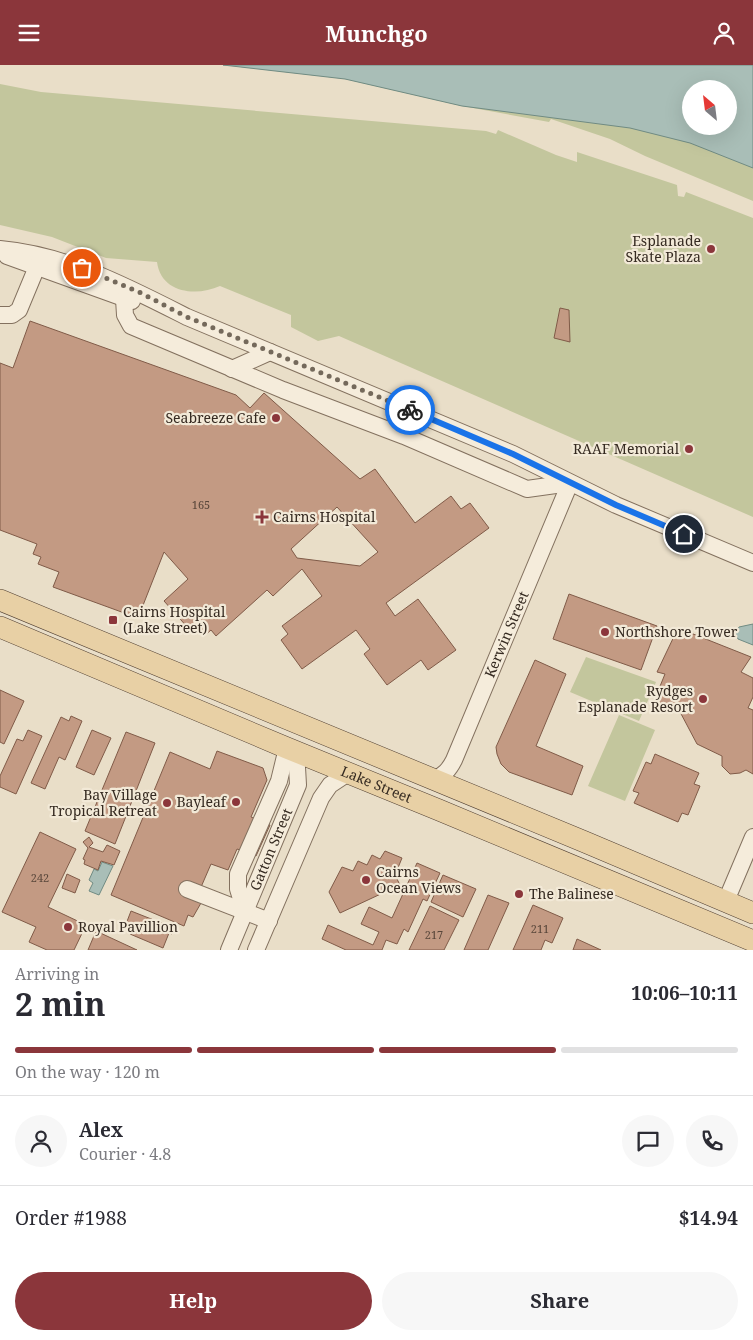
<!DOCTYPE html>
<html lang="en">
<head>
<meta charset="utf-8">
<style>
  :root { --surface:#fff; --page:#f7f7f7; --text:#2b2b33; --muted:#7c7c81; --line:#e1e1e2; --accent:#8b363b }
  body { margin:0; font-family:"Noto Serif",serif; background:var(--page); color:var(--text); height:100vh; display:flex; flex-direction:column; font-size:19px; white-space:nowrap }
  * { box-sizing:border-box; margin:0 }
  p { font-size:16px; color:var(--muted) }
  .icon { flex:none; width:28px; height:28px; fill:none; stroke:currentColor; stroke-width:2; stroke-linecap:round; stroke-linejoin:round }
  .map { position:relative; height:885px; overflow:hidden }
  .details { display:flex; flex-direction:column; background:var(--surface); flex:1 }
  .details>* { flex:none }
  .needle { width:32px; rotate:332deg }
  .controls { position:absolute; left:682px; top:15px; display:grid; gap:10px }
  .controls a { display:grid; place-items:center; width:55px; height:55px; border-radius:50%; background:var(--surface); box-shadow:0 5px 20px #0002; font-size:25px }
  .pin { position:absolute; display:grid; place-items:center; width:42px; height:42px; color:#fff; margin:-21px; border:2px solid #fff; border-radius:50%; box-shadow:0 1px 5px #0007 }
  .courier { position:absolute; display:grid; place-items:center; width:50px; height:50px; margin:-25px; border:4px solid #1a73e8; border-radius:50%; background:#fff; color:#222; box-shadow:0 1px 6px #0007 }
  .summary em { font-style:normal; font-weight:700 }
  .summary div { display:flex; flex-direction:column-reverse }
  .summary { display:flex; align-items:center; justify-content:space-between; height:85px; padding:0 15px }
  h1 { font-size:32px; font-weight:700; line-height:38px }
  .bar { display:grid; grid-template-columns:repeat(4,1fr); gap:8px 5px; align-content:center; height:60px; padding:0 15px }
  .bar i { height:6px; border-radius:4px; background:var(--line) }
  .bar .selected { background:var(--accent) }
  .bar p { grid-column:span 4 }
  .line { display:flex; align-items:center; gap:12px; padding:0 15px; border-top:1px solid var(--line) }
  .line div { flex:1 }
  .round { display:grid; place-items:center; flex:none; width:52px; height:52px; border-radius:26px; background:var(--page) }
  .cta { display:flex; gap:10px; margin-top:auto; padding:10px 15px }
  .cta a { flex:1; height:58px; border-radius:30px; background:var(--accent); color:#fff; font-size:20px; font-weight:700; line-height:58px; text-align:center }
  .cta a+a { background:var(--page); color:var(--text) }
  header { display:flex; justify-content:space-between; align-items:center; height:65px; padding:0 15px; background:var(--accent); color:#fff; font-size:22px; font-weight:700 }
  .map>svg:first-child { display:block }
  .green { fill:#c3c69d; fill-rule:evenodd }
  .water { fill:#a9beb7; stroke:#708b83; fill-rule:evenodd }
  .building { fill:#c39a83; stroke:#805b48; fill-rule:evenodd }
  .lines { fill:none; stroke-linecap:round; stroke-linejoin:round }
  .minor-casing { stroke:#83715f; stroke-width:18 }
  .major-casing { stroke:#524033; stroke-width:22 }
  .minor { stroke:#f5ecdb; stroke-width:16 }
  .major { stroke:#e8d0a5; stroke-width:21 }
  .done { stroke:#74695b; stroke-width:5; stroke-dasharray:0 9 }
  .route { stroke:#1a73e8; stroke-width:6 }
  .poi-dot { fill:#8b363b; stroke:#f2e9d7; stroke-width:2 }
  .labels { text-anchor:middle; stroke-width:4.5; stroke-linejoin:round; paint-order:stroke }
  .number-label { font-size:11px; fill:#58463a }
  .poi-label { font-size:14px; fill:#352a21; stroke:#f2e9d7; text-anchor:end }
  .street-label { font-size:14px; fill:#352a21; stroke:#f2e9d7 }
</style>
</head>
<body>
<header><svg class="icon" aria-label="menu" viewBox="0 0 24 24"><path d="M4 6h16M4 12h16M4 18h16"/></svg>Munchgo<svg class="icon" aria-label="person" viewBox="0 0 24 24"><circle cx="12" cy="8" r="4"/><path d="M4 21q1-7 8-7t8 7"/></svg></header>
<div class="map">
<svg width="753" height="885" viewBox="0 0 753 885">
  <rect width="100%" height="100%" fill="#e9dec8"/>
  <path class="green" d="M223,0h530v136l-108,-45 -35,-17 -59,-20 -2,3 -87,-16 -117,-27zM691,24h38v37h-38z
    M0,19l41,8 445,39 10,3 2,-4 58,25 21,7v-10l100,33 1,11 6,1 2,-5 67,26v299l-414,-181 -21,5 -27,-14v-12l-71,-29c-24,11 -59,7 -63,-24l-51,-4 -54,-21 -52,-12z
    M586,592l70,25 -17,39 -69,-29z
    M619,650l36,15 -30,71 -37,-15z"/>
  <path class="water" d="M223,0h530v103l-63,-25 -60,-15 -168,-22 -117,-27zM691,24h38v37h-38z
    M753,559v21l-15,-6 -3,-6 4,-6z
    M102,797l11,4 -14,29 -10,-4 4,-8 -4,-3 5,-11 4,2z"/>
  <path class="building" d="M560,243l9,2 1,32 -16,-4z
    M30,256l206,74 14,13 14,-15 96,86 15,-10 40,54 36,-27 10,13 9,-6 19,25 -103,75 9,13 23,-17 38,51 -28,20 -7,-10 -34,25 -23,-31 6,-5 -14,-19 -54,39 -21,-29 7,-6 -6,-8 40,-30 -20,-27 -29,27 -6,-6 -51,46 -5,-6 -7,6 -10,-11 -5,4 -25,-28 24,-22 -24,-27 -26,66 -85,-31 6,-15 -21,-8 3,-7 -8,-3 4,-10 -37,-14v-167l13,5zM337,442l41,45 -18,14 -63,-8 -6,-9z
    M569,529l88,32 -16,44 -88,-31z
    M678,563l73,29 -10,15 12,6v19l-5,11 5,2v64l-7,-4 -6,3 -10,1 -8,-8v-10l-25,-12 -18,-34 -25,-9 11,-27 -8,-2z
    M535,595l31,14 -30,72 47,20 -11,29 -63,-23 -8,-8 -4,-10 -1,-7z
    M0,625l24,11 -20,43 -4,-2z
    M71,651l11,5 -17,39 -6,-3 -14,32 -14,-6 30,-66 8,4z
    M28,665l14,6 -26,58 -16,-7v-11l17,-37 6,2z
    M92,665l19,8 -17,37 -18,-8z
    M126,667l29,11 -40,101 -30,-13z
    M217,686l46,17 4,12 -16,37 19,8 -14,31 -19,-7 -9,21 -17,-6 -16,37 6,2 -8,14 -5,-2 -4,11 -73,-31 59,-143 40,17z
    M655,689l44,19 -5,11 6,2 -12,29 -6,-2 -4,9 -44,-19 5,-10 -6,-2 13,-29 5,2z
    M40,767l36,17 -28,58 38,18 -12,25h-27l-18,-8 7,-15 -34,-15z
    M89,772l4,6 -4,4 14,5 4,-7 13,6 -6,14 -13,-4 -3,9 -14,-6 1,-4 -2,-1 5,-11 -5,-6z
    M385,786l17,7 -7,17 5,10 -60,28 -11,-21 13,-25 11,4 5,-10 9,4 5,-10 8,4z
    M417,798l23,10 -13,28 -4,-2 -15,33 -4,-3 -7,15 -11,-4 -4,10h-36l-24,-11 6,-14 45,20 6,-13 -18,-8 8,-17 23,11z
    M67,809l13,6 -5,13 -13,-5z
    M443,810l33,14 -13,28 -32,-15z
    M488,830l21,8 -21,47h-24z
    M533,840l30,13 -11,25 -7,-3 -4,10h-28z
    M430,841l29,14 -15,30h-35z
    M131,846l43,17 -2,6 -3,-1 -6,15 -33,-14 3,-7 -7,-3z
    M96,866l41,19h-49z
    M577,874l24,11h-28z"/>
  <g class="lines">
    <defs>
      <g id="minor">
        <path d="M0,184c67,6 128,38 187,68l326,137 103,51 137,58"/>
        <path d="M7,191l125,45"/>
        <path d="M124,234l1,16 6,11 152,64 121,46 123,53 43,-6"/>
        <path d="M0,250h12l7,-5 22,-53"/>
        <path d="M232,304l38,-17"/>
        <path id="s1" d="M434,715c10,-5 15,-10 20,-20l116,-277"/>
        <path d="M187,824l82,32"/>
        <path d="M726,836l27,-64"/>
        <path d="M245,847l-7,-23v-15l41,-93 8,-33"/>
        <path id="s2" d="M229,885l69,-165 -1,-18 -10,-19"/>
        <path d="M256,885l65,-152 9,-13 18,-12"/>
      </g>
      <g id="major">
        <path d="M0,535l585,242 168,71"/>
        <path id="s3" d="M0,562l287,121 152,62 314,131"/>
      </g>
    </defs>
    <use href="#minor" class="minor-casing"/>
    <use href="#major" class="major-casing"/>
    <use href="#minor" class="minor"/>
    <use href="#major" class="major"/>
  </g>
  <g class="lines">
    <path class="done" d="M82,203l57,24 48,25 223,93"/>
    <path class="route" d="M410,345l103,44 103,51 68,29"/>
  </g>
  <g class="poi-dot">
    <circle cx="711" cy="184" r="5"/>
    <circle cx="276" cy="353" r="5"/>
    <circle cx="689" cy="384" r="5"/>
    <path d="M259.5 444.5h5v5h5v5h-5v5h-5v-5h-5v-5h5z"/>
    <rect x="108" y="550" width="10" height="10" rx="2.5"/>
    <circle cx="605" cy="567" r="5"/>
    <circle cx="703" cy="634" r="5"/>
    <circle cx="236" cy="737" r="5"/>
    <circle cx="167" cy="738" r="5"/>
    <circle cx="366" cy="815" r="5"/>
    <circle cx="519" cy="829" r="5"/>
    <circle cx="68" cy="862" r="5"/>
  </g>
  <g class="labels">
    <g class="number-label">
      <text x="201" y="444">165</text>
      <text x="40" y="817">242</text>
      <text x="540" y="868">211</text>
      <text x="434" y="874">217</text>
    </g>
    <g class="poi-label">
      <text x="701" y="181">Esplanade<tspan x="701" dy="16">Skate Plaza</tspan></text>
      <text x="266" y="358">Seabreeze Cafe</text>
      <text x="679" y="389">RAAF Memorial</text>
      <text x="273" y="457" text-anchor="start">Cairns Hospital</text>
      <text x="123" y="552" text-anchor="start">Cairns Hospital<tspan x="123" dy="16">(Lake Street)</tspan></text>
      <text x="615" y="572" text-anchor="start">Northshore Tower</text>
      <text x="693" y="631">Rydges<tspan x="693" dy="16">Esplanade Resort</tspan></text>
      <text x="157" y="735">Bay Village<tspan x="157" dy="16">Tropical Retreat</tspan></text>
      <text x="226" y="742">Bayleaf</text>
      <text x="376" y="812" text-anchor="start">Cairns<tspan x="376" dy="16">Ocean Views</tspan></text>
      <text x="529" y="834" text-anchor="start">The Balinese</text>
      <text x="78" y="867" text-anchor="start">Royal Pavillion</text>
    </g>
    <g class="street-label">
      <text dy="5" stroke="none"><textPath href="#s1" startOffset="165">Kerwin Street</textPath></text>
      <text dy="5" stroke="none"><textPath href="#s3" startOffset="408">Lake Street</textPath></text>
      <text dy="5" stroke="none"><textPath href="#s2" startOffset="109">Gatton Street</textPath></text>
    </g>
  </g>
</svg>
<div class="controls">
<a><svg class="needle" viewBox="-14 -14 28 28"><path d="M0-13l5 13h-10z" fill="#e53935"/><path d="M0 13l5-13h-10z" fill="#7c7c81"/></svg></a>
</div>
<div class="pin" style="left:82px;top:203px;background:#ea580c"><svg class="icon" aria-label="bag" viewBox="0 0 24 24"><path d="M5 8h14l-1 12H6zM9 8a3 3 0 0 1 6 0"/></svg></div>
<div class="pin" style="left:684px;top:469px;background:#1f2937"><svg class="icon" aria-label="home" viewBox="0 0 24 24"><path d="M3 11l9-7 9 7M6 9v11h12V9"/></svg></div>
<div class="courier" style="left:410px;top:345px"><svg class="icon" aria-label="bike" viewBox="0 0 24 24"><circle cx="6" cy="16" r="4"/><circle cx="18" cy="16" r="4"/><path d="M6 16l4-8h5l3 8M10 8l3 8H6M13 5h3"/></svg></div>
</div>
<section class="details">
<div class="summary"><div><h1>2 min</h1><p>Arriving in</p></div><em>10:06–10:11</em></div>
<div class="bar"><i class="selected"></i><i class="selected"></i><i class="selected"></i><i></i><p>On the way · 120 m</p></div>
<div class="line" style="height:90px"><a class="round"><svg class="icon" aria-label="person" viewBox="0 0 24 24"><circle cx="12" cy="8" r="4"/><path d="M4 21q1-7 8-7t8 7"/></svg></a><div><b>Alex</b><p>Courier · 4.8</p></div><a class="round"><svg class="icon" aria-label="chat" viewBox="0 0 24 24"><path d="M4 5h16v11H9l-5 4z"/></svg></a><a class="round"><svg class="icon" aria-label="phone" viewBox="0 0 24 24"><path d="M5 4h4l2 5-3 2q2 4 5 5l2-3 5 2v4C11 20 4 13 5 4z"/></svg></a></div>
<div class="line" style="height:65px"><div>Order #1988</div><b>$14.94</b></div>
<div class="cta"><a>Help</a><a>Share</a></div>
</section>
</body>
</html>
